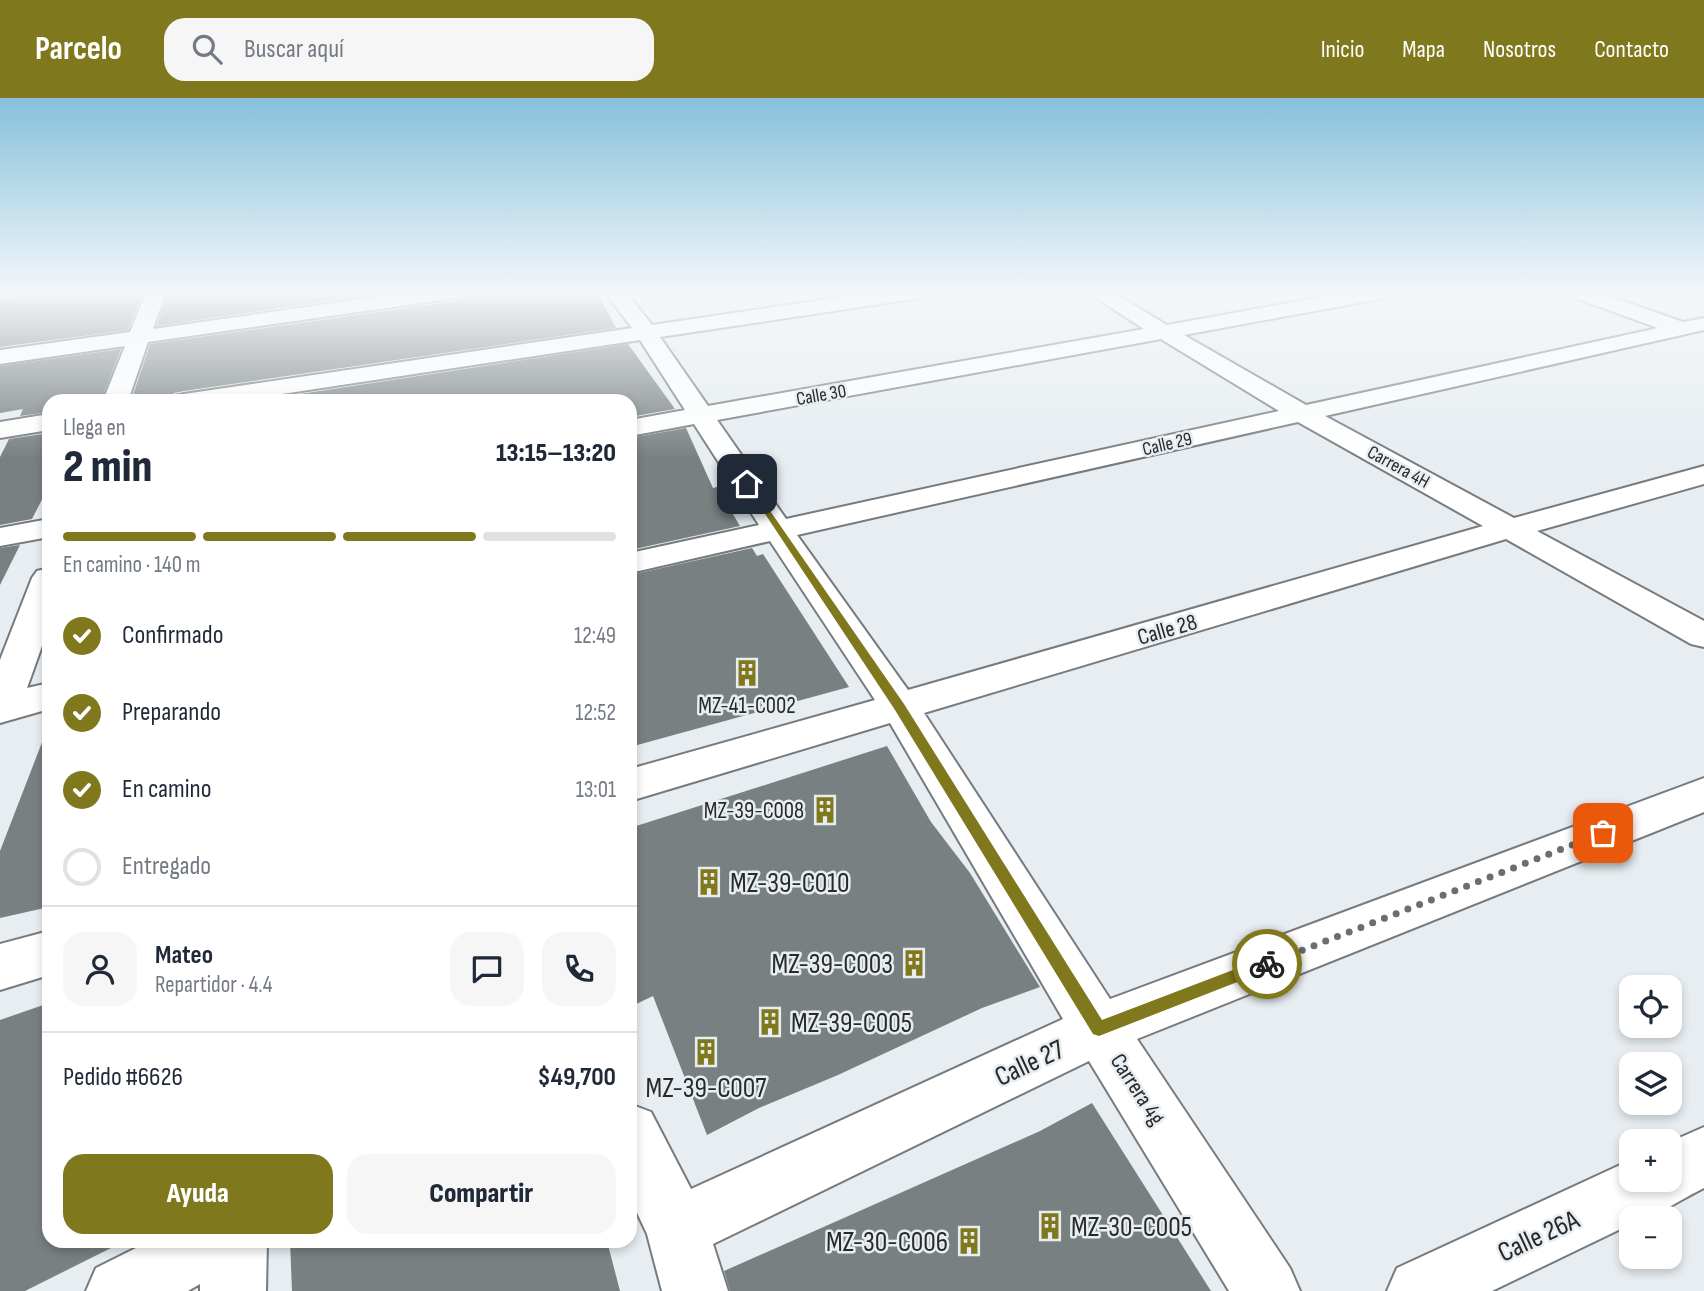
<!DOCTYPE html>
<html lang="es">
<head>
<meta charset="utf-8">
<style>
  :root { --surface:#fff; --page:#f6f6f7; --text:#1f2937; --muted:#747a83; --line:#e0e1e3; --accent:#80781d }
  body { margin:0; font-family:"Sofia Sans Condensed",sans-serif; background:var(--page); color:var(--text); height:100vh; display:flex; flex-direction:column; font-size:26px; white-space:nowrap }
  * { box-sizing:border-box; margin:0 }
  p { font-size:23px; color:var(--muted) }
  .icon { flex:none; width:38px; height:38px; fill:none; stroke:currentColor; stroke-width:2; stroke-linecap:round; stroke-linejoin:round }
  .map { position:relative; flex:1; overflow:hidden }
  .drawer { position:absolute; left:42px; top:296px; width:595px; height:854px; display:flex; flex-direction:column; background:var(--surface); border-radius:21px; box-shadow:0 4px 10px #0003 }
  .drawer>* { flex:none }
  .controls { position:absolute; left:1619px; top:877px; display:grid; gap:14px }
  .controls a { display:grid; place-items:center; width:63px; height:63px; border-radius:14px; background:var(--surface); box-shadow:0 4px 10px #0003; font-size:35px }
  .pin { position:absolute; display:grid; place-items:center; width:60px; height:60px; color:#fff; margin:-30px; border-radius:14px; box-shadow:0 4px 10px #0006 }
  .courier { position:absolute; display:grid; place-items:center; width:70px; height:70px; margin:-35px; border:5px solid #80781d; border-radius:50%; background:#fff; color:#222; box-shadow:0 2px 9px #0007 }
  .summary em { font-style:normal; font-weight:800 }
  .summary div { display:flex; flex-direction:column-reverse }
  .summary { display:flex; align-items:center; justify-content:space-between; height:119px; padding:0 21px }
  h1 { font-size:46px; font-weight:800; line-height:52px }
  .bar { display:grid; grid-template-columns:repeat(4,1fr); gap:10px 7px; align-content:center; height:84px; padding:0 21px }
  .bar i { height:9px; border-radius:5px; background:var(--line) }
  .bar .on { background:var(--accent) }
  .bar p { grid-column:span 4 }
  .line { display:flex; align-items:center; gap:18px; padding:0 21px; border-top:2px solid var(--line) }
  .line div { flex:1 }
  .round { display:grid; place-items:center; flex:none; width:74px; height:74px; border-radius:21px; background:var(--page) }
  ol { padding:0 21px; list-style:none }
  li { display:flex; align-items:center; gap:21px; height:77px }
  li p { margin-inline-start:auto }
  li .icon { padding:7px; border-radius:50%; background:var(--accent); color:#fff; stroke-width:4 }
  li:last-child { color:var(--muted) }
  li i { width:38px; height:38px; border:4px solid var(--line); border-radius:50% }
  .action { display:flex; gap:14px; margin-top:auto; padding:14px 21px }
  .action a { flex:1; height:80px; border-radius:21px; background:var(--accent); color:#fff; font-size:28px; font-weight:800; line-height:80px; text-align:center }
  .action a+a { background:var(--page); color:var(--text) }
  header { display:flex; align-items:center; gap:42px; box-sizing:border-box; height:98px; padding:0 35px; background:var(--accent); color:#fff }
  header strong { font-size:33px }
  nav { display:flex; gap:38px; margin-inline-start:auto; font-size:24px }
  .search { width:490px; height:63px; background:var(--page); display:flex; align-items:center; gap:18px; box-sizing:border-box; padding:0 24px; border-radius:21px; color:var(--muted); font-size:26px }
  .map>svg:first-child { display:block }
  .building { fill:#798081 }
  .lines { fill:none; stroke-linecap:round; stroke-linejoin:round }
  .street-casing { stroke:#767b7f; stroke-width:4 }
  .street { fill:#fff; fill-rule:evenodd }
  .route { fill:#80781d }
  .done { stroke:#6a6e70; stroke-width:7; stroke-dasharray:0 12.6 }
  .labels { text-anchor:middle; stroke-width:5; stroke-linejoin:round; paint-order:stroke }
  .far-street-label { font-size:19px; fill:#27292b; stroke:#e7edf1 }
  .street-label { font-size:23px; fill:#27292b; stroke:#e7edf1 }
  .poi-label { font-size:23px; fill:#27292b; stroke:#e7edf1 }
  .near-poi-label { font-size:28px; fill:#27292b; stroke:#e7edf1; text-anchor:start }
  .near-street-label { font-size:28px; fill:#27292b; stroke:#e7edf1 }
</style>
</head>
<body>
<header>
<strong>Parcelo</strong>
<div class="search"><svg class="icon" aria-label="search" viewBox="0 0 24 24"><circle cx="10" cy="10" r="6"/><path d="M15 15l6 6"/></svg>Buscar aquí</div>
<nav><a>Inicio</a><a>Mapa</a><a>Nosotros</a><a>Contacto</a></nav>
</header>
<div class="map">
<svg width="1704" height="1193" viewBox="0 0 1704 1193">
  <rect width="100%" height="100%" fill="#e7edf1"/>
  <path class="building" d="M46,194h97l-15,38 -128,17v-48z
    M168,194h220l-231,34z
    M469,194h128l19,36 -432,63 -10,2 -4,8h-39l19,-57 306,-43z
    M628,246l47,65 -45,8v-16h-376z
    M121,251l-20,52h-52v11l-29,4 3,-7 -23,4v-47z
    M686,330l27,60 4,-1 23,39 -110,24v-112z
    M49,335v53l-17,33 -32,6v-68l9,-18z
    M20,447l-20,40v-37z
    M752,450l5,8 6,-2 86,133 -219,60v-172z
    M46,634h3v175l-49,11v-67z
    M887,648l44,76 39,51 70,114 -58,21 -144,67 -79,33 -52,27 -54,-139 -23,11v-179z
    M49,905v238h76l-100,50h-25v-271z
    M1092,1005l119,188h-481l-6,-20 316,-140z
    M290,1143h317l13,50h-328z"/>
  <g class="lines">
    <defs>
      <path id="street" d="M146,194h20l-13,37 257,-37h56l-10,6 -308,44 -20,59h-25l22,-55 -125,18v-14l130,-18z
        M605,194h21l26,33 224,-33h54l-10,6 -260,39 48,69 436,-77 -57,-37h25l55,33 182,-33h46l-10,6 -201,37 122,70 352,-77 -88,-32 -3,-4h30l86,30 21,-4v12l-379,86 189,102 190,-52v18l-167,47 167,90v26l-13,-3 -185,-105 -582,174 186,286 594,-221v34l-567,227 153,229 10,23h-71l-140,-230 -376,183 15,47h-66l-15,-57 -17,-36v-94l21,8 40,77 372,-170 -173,-296 -260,78v-32l245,-69 -105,-159 -140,32v-20l129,-28 -65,-101 -64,12v-16l55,-10 -45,-70 -405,61h-63l3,-5 9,-2 448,-66zM1161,241l118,72 -493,108 -69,-99zM1298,324l185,104 -575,164 -111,-155z
        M49,316v16l-49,8v-16z
        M49,421v18l-49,9v-18z
        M49,470v58l-22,62 22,-5v26l-49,14v-63l32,-82 5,-7z
        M49,833v44l-49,15v-46z
        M1704,1029v61c-23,11 -47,30 -73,30v6l-139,67h-105l10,-23 234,-108v20h39v-38z
        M150,1143h117l-1,50h-66v-7l-12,7h-102l10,-23z"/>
    </defs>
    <use href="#street" class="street-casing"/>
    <use href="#street" class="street"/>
  </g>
  <linearGradient id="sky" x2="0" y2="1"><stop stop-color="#86c0dc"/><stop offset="0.54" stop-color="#f4f7f9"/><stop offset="1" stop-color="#f4f7f9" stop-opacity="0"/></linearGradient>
  <rect width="1704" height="361" fill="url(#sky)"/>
  <path class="route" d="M744,384h6l154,222 198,316 165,-63 8,7 -2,4 -174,68 -6,-2 -198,-324z"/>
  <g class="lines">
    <path class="done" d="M1267,866l336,-131"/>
  </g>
  <defs>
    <symbol id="building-bare" viewBox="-9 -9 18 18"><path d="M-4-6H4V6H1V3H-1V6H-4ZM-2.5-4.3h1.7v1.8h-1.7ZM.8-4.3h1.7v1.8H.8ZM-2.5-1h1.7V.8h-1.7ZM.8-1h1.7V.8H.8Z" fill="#80781d" stroke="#e7edf1" stroke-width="2.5" paint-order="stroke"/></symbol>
  </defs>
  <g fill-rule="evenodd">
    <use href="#building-bare" x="728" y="556" width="38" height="38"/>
    <use href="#building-bare" x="806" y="693" width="38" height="38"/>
    <use href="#building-bare" x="690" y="765" width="38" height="38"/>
    <use href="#building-bare" x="895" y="846" width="38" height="38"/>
    <use href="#building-bare" x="751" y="905" width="38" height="38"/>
    <use href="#building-bare" x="687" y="935" width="38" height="38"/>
    <use href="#building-bare" x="1031" y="1109" width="38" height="38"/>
    <use href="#building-bare" x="950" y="1124" width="38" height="38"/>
  </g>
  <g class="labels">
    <g class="far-street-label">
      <text transform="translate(821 296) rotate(-10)" y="7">Calle 30</text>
      <text transform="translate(1167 345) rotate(-13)" y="7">Calle 29</text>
      <text transform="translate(1399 368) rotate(29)" y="7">Carrera 4H</text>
    </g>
    <g class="street-label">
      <text transform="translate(1167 531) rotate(-16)" y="8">Calle 28</text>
      <text transform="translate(1138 991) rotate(57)" y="8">Carrera 4g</text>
    </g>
    <g class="poi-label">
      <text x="747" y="615">MZ-41-C002</text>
      <text x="804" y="720" text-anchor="end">MZ-39-C008</text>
    </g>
    <g class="near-poi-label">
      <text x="730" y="794">MZ-39-C010</text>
      <text x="893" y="875" text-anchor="end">MZ-39-C003</text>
      <text x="791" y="934">MZ-39-C005</text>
      <text x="706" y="999" text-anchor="middle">MZ-39-C007</text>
      <text x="1071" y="1138">MZ-30-C005</text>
      <text x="948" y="1153" text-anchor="end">MZ-30-C006</text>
    </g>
    <g class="near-street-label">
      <text transform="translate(1029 964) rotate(-25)" y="10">Calle 27</text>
      <text transform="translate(1538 1137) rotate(-25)" y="10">Calle 26A</text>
    </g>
  </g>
</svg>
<div class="controls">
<a><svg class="icon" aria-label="locate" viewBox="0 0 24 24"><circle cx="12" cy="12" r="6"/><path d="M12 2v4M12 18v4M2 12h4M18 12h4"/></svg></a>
<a><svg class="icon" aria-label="layers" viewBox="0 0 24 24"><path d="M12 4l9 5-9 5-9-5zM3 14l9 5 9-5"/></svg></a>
<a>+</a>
<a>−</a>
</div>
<div class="pin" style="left:1603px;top:735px;background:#ea580c"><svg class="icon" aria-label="bag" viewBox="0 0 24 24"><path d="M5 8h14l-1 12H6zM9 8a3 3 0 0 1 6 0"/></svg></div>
<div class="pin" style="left:747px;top:386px;background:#1f2937"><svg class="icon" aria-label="home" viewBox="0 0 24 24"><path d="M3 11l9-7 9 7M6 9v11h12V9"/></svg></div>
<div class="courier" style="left:1267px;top:866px"><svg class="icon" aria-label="bike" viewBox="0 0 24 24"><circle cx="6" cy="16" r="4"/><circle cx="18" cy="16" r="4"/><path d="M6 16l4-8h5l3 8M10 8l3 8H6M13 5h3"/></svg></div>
<section class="drawer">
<div class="summary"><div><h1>2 min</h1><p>Llega en</p></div><em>13:15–13:20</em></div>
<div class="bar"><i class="on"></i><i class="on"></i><i class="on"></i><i></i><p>En camino · 140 m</p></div>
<ol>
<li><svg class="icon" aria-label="check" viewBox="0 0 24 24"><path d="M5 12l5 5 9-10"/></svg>Confirmado<p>12:49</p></li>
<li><svg class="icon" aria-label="check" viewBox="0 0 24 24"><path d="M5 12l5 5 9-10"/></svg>Preparando<p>12:52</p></li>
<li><svg class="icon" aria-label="check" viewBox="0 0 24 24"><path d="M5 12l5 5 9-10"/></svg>En camino<p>13:01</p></li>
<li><i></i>Entregado</li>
</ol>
<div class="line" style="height:126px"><a class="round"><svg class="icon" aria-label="person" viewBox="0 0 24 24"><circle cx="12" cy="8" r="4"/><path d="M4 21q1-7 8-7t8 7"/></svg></a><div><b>Mateo</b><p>Repartidor · 4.4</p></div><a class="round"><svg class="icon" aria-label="chat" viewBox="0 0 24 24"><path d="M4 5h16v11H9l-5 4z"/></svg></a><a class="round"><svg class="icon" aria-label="phone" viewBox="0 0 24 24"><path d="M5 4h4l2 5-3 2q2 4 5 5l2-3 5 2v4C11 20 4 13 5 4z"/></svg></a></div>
<div class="line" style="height:91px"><div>Pedido #6626</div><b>$49,700</b></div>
<div class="action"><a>Ayuda</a><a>Compartir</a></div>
</section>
</div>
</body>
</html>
